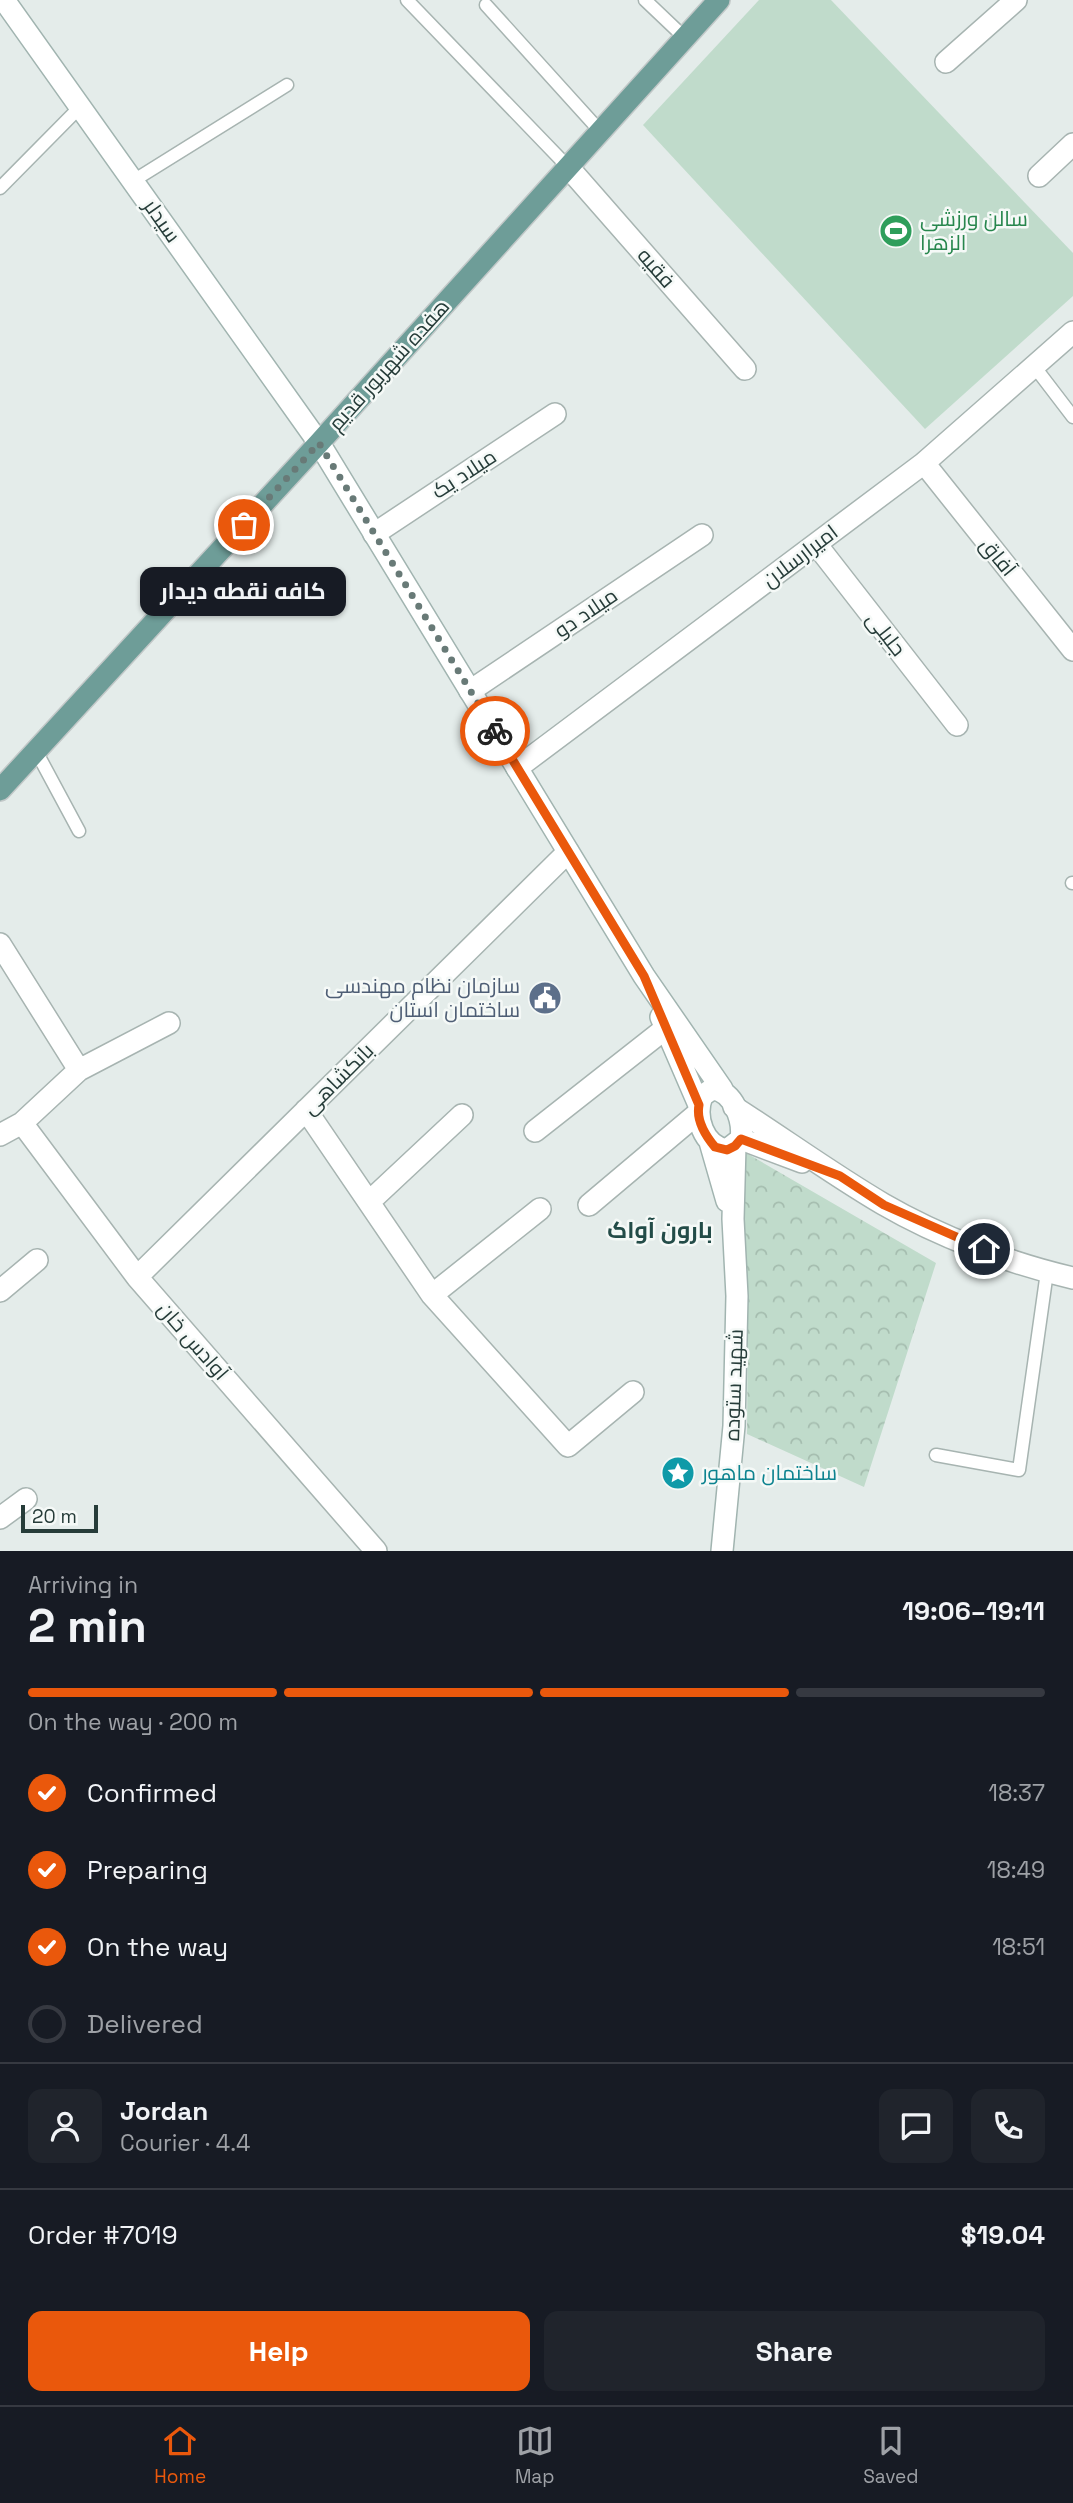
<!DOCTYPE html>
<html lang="en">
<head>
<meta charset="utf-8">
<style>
  :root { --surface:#171b24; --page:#20242c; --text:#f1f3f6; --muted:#9ea1a6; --line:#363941; --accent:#ea580c }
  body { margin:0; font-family:"Space Grotesk",Cairo,sans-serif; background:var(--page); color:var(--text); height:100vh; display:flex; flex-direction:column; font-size:26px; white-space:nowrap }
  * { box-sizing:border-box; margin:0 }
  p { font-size:23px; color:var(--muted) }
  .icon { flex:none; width:38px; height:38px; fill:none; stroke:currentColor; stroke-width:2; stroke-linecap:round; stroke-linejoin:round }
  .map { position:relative; height:1551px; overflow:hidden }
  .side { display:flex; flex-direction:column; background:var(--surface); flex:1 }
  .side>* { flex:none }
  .scale { position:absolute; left:21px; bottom:18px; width:77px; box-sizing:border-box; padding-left:7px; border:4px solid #263c39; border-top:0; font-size:19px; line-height:24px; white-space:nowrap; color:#263c39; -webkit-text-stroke:5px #f5f9f7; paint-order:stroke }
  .pin { position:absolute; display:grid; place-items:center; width:60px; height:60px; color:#fff; margin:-30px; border:4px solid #fff; border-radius:50%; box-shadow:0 2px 7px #0007 }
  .courier { position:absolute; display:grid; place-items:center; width:70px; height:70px; margin:-35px; border:5px solid #ea580c; border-radius:50%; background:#fff; color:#222; box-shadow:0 2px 9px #0007 }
  .bubble { position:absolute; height:49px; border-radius:14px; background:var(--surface); box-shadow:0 2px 5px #0004; font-size:23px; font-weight:700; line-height:49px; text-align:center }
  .head em { font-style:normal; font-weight:700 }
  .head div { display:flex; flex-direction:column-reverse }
  .head { display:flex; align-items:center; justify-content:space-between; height:119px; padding:0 28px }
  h1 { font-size:46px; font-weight:700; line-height:52px }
  .bar { display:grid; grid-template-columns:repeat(4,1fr); gap:10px 7px; align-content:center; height:84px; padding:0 28px }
  .bar i { height:9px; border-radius:5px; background:var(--line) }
  .bar .current { background:var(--accent) }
  .bar p { grid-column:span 4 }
  .line { display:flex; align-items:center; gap:18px; padding:0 28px; border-top:2px solid var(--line) }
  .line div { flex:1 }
  .round { display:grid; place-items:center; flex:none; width:74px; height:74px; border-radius:14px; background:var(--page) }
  ol { padding:0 28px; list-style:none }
  li { display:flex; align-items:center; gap:21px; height:77px }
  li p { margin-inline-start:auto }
  li .icon { padding:7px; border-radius:50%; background:var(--accent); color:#fff; stroke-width:4 }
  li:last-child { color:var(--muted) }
  li i { width:38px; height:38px; border:4px solid var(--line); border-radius:50% }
  .button { display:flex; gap:14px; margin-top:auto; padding:14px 28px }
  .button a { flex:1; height:80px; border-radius:14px; background:var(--accent); color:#fff; font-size:28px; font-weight:700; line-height:80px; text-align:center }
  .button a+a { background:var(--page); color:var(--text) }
  .menu { display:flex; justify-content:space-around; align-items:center; height:98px; border-top:2px solid var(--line); background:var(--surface); font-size:19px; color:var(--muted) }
  .menu a { display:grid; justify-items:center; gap:4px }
  .menu .current { color:var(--accent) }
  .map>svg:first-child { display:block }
  .grass { fill:#c0dbcb }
  .forest { fill:url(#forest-crowns) }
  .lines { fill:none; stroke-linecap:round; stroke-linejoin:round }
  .service-casing { stroke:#a7b4b1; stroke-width:15 }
  .minor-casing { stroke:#a7b4b1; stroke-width:24 }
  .secondary-casing { stroke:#a1b4b0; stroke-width:24 }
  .primary-casing { stroke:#c2c8c8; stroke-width:24 }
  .service { stroke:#fff; stroke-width:12 }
  .minor { stroke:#fff; stroke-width:21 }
  .secondary { stroke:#fff; stroke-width:21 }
  .primary { stroke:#6e9d98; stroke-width:21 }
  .done { stroke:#687a77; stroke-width:7; stroke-dasharray:0 12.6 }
  .route { stroke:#ea580c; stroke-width:9 }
  .labels { text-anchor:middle; stroke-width:5; stroke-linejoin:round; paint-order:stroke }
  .leisure-label { font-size:21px; fill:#27864d; stroke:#f5f9f7; text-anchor:start }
  .street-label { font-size:21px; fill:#263c39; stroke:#f5f9f7 }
  .service-label { font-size:21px; fill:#4e5e75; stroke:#f5f9f7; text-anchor:end }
  .culture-label { font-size:21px; fill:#0d838f; stroke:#f5f9f7; text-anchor:start }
  .neighbourhood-label { font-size:23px; font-weight:bold; fill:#234c48; stroke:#f5f9f7 }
</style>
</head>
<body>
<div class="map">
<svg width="1073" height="1551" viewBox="0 0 1073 1551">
  <defs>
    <pattern id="forest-crowns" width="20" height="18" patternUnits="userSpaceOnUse" patternTransform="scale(1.75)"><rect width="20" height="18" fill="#c0dbcb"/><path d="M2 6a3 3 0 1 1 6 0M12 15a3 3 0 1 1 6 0" fill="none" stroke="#a5bdaf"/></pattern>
  </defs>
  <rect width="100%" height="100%" fill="#e4ecea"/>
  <path class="grass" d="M759,0h72l242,253v43l-148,133 -282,-304z"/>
  <path class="forest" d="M741,1150l195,113 -72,224 -117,-53 1,-136z"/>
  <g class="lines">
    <defs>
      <path id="service" d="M407,0l161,167
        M645,0l40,38
        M486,5l114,126
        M133,181l154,-96
        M0,188l80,-81
        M1034,366l39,51
        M36,751l43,80
        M1072,883h1
        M936,1455l83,15 28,-198"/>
      <path id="minor" d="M946,62l70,-62
        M568,167l177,202
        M1039,176l34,-32
        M924,463l149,187
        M374,534l181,-120
        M816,544l141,181
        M470,691l232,-156
        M517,768l407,-305 149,-131
        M0,944l79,126
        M734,1107c50,32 98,67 149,97 55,32 128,60 190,74
        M306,1110l126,185 136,151 65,-54
        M22,1123l115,154 239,274
        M535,1131l131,-103
        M0,1135l22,-12 57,-53 90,-47
        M741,1139l61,23
        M369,1202l93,-87
        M589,1205l108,-91
        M137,1277l431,-425
        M0,1291l37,-31
        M432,1295l108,-86
        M0,1518l26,-19"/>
      <path id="secondary" d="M4,0l315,443 325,533 78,113
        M661,1017l38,88
        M712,1089c21,1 32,31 29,50l-14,11c-24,-4 -33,-33 -25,-54z
        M710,1142l17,59
        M722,1551l12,-125 3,-130 -4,-77 2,-73"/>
      <path id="primary" d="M0,790l319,-347 400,-443"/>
    </defs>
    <use href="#service" class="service-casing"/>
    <use href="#minor" class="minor-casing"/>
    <use href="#secondary" class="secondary-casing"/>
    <use href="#primary" class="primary-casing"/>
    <use href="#service" class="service"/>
    <use href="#minor" class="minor"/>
    <use href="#secondary" class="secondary"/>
    <use href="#primary" class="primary"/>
  </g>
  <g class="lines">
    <path class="done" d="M244,525l75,-82 176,288"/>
    <path class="route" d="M495,731l149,245 55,129c-3,15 6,30 16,42l12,3 8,-4 6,-7 99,37 44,29 100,44"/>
  </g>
  <defs>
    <symbol id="stadium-disc" viewBox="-11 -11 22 22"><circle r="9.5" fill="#2e9e5b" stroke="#f5f9f7"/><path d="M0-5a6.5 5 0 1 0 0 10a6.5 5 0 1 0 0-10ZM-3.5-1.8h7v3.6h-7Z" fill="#fff"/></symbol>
    <symbol id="civic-disc" viewBox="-11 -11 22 22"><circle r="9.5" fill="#5c6f8a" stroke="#f5f9f7"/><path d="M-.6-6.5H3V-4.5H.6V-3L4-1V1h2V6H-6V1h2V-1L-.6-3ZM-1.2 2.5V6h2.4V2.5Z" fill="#fff"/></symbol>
    <symbol id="sight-disc" viewBox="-11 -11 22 22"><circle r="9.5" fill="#0f9aa8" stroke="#f5f9f7"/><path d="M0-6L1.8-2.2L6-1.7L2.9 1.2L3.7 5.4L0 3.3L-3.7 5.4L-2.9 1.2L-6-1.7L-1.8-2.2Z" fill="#fff"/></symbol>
  </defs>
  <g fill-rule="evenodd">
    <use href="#stadium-disc" x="877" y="212" width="38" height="38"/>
    <use href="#civic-disc" x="526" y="979" width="38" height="38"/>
    <use href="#sight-disc" x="659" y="1454" width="38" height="38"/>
  </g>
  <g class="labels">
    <g class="leisure-label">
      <text x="920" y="226">سالن ورزشی<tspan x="920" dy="24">الزهرا</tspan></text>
    </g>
    <g class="street-label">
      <text transform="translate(162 221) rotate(55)" y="7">سیدلر</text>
      <text transform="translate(656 268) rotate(49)" y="7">فقیه</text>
      <text transform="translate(389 365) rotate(-48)" y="7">هفده شهریور قدیم</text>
      <text transform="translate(464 474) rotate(-33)" y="7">میلاد یک</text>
      <text transform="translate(800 556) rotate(-37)" y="7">امیرارسلان</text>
      <text transform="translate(998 557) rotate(51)" y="7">آفاق</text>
      <text transform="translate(586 613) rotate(-34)" y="7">میلاد دو</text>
      <text transform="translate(886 634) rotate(52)" y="7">جلیلی</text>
      <text transform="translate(338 1079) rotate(-45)" y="7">بانکشاهی</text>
      <text transform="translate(193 1341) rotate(49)" y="7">آوادس خان</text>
      <text transform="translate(734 1385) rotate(-88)" y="7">شهید ستوده</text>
    </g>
    <g class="service-label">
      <text x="520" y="993">سازمان نظام مهندسی<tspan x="520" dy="24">ساختمان استان</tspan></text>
    </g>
    <g class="culture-label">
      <text x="702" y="1480">ساختمان ماهور</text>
    </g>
    <g class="neighbourhood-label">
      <text x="660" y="1238">بارون آواک</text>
    </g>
  </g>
</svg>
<div class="scale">20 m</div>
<div class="pin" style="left:244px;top:525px;background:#ea580c"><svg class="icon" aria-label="bag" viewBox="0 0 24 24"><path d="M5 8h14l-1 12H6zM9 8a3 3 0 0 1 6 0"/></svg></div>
<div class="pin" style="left:984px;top:1249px;background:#1f2937"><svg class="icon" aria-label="home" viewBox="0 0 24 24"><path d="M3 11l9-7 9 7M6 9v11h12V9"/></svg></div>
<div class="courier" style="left:495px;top:731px"><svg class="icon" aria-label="bike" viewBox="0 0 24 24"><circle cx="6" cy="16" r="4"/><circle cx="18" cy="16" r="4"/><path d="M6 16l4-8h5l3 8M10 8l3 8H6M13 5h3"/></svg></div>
<div class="bubble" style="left:140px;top:567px;width:206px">کافه نقطه دیدار</div>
</div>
<section class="side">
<div class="head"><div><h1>2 min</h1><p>Arriving in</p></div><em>19:06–19:11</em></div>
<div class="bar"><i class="current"></i><i class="current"></i><i class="current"></i><i></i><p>On the way · 200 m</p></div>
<ol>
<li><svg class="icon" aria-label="check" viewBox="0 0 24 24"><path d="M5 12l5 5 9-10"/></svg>Confirmed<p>18:37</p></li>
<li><svg class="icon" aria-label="check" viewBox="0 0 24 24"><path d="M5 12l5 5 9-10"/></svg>Preparing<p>18:49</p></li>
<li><svg class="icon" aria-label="check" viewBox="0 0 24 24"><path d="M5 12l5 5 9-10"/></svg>On the way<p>18:51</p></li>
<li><i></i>Delivered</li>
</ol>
<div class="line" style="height:126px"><a class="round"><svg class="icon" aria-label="person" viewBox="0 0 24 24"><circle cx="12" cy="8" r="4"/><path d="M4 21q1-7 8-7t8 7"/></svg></a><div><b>Jordan</b><p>Courier · 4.4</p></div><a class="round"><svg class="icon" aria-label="chat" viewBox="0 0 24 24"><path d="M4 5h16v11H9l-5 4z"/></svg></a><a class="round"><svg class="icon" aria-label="phone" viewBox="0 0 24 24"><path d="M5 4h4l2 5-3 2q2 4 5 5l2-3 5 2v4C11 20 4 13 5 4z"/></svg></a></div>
<div class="line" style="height:91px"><div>Order #7019</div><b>$19.04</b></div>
<div class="button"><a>Help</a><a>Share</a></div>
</section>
<nav class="menu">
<a class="current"><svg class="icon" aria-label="home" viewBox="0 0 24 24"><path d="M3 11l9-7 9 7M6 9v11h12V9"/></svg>Home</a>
<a><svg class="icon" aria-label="map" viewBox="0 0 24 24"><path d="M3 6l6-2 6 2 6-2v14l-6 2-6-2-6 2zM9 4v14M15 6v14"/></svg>Map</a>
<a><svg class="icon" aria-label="saved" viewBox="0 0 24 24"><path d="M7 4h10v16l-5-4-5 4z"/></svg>Saved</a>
</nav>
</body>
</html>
